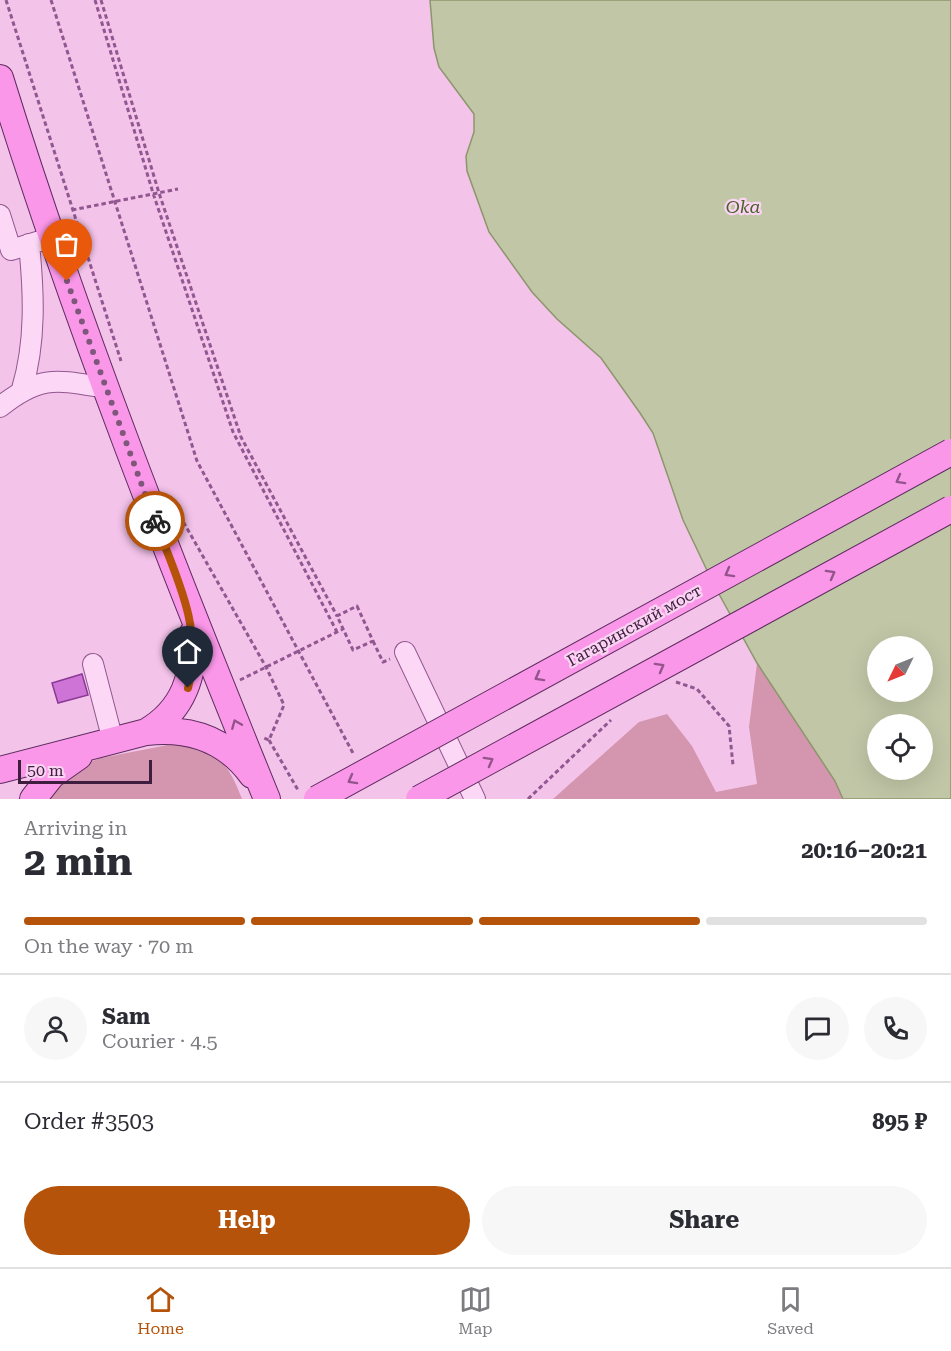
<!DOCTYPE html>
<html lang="en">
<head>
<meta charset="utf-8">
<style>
  :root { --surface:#fff; --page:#f7f7f7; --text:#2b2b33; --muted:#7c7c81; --line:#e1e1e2; --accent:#b45309 }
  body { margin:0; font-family:"Roboto Serif",serif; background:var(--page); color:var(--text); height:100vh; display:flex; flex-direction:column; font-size:22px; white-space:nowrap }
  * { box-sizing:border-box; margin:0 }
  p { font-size:20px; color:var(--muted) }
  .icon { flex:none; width:33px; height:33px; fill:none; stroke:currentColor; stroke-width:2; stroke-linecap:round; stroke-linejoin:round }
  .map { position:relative; height:799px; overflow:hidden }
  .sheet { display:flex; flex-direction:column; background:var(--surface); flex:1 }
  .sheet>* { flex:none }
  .needle { width:39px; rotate:227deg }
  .fabs { position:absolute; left:867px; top:636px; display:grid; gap:12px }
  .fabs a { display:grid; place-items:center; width:66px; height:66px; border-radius:50%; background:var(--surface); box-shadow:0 6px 24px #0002; font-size:30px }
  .scale { position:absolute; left:18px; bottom:15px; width:134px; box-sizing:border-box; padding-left:6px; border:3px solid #3e1d3f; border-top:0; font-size:16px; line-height:21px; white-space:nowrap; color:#3e1d3f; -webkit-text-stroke:4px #fad4f2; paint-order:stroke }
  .pin { position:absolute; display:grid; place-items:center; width:51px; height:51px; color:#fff; margin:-62px -26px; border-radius:50% 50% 50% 0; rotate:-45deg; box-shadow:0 0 6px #0007 }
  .pin .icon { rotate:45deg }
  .courier { position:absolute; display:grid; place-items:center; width:60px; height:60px; margin:-30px; border:4px solid #b45309; border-radius:50%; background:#fff; color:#222; box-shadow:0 2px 8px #0007 }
  .headline em { font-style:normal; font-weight:700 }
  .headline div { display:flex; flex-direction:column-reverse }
  .headline { display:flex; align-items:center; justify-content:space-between; height:102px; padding:0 24px }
  h1 { font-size:39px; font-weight:700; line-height:45px }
  .bar { display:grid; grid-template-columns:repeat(4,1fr); gap:9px 6px; align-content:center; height:72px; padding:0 24px }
  .bar i { height:8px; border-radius:4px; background:var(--line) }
  .bar .selected { background:var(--accent) }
  .bar p { grid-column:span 4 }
  .line { display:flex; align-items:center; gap:15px; padding:0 24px; border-top:2px solid var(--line) }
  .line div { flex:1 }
  .round { display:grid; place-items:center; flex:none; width:63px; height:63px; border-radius:32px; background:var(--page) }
  .action { display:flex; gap:12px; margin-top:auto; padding:12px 24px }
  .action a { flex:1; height:69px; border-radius:36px; background:var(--accent); color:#fff; font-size:24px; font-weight:700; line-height:69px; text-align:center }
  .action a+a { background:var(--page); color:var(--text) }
  .menu { display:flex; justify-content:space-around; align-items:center; height:84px; border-top:2px solid var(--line); background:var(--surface); font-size:16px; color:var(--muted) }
  .menu a { display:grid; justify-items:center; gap:3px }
  .menu .selected { color:var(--accent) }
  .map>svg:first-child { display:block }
  .green { fill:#d495ae }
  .water { fill:#c0c6a6; stroke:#8c966b; stroke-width:1.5; fill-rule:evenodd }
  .building { fill:#ce74d7; stroke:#8a3994; stroke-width:1.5 }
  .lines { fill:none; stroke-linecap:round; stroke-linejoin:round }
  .minor-casing { stroke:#915790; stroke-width:22 }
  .major-casing { stroke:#5c2c5e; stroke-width:28 }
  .path { stroke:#915790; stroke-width:3; stroke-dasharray:4.5 3; stroke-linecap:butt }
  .minor { stroke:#fdd8f6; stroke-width:20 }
  .major { stroke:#fb97e9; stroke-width:26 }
  .major-bridge-casing { stroke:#5c2c5e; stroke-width:28; stroke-linecap:butt }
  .major-bridge { stroke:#fb97e9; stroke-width:26 }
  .oneway { stroke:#93548c }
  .done { stroke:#7e577b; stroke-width:6; stroke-dasharray:0 10.8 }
  .route { stroke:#b45309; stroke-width:8 }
  .labels { text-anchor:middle; stroke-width:4.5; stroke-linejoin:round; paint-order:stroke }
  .street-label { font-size:16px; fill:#3e1d3f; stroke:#fad4f2 }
  .water-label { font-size:18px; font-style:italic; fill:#49612a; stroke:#fad4f2 }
</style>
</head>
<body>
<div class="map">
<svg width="951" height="799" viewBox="0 0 951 799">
  <rect width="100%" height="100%" fill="#f4c3ea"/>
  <path class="green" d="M757,663l78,118 8,18h-290l86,-77 28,-8 25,32 24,46 41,-8 -8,-57z
    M173,744c43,4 54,16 69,55h-196l33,-33 22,-8z"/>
  <path class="water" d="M430,0h521v799h-108l-8,-18 -78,-118 -43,-78 -31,-65 -30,-87 -13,-20 -39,-55 -44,-39 -25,-27 -43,-60 -22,-61 -1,-15 8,-24v-18l-35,-47 -5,-19zM878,646h44v46h-44zM878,724h44v46h-44z"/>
  <path class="building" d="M82,674l6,21 -30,8 -6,-20z"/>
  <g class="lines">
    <defs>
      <path id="minor" d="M0,215l11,35 29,-9
        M22,389c14,-47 12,-96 7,-145
        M0,407c41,-33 57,-27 106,-19
        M405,652l70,147
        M93,664l20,77"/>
      <path id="major" d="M0,78c76,245 170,483 267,721
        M146,732c38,-22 49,-57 47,-99
        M0,770l146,-38c43,-5 80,7 106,43
        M33,799l19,-24 27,-19"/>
    </defs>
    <use href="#minor" class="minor-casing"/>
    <use href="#major" class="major-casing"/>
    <path class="path" d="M6,0l115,361
      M51,0l146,461 157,294
      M95,0l58,193 80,239 104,200
      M101,0l58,193 82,244 96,179
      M72,210l106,-21
      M176,509l90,158 18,38 -15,35 -5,-2
      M357,606l16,35 -20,9 -16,-34z
      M373,641l10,21 7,-3
      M240,680l103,-51
      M676,682l21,7 32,37 4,39
      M269,740l29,50
      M528,799l83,-79"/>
    <use href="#minor" class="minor"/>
    <use href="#major" class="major"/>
    <defs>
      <path id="major-bridge" d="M317,799l634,-347
        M419,799l532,-290"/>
    </defs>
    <use href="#major-bridge" class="major-bridge-casing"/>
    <use href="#major-bridge" class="major-bridge"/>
  </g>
  <defs><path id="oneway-chevron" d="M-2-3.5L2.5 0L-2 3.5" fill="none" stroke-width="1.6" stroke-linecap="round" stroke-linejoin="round" transform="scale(1.5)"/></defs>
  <g class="oneway">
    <use href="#oneway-chevron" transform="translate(900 480) rotate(151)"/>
    <use href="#oneway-chevron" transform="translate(729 573) rotate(151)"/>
    <use href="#oneway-chevron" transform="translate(831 574) rotate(-29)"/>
    <use href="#oneway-chevron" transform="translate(660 667) rotate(-29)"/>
    <use href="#oneway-chevron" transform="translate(539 677) rotate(151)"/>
    <use href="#oneway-chevron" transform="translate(236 724) rotate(-112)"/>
    <use href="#oneway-chevron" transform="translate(489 761) rotate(-29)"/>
    <use href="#oneway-chevron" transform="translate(352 780) rotate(151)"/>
  </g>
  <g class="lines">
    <path class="done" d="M67,281l88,240"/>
    <path class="route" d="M155,521c21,55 49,108 33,167"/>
  </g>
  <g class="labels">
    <g class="street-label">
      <text transform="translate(634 625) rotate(-29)" y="6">Гагаринский мост</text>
    </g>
    <g class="water-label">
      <text x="743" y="213">Oka</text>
    </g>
  </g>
</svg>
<div class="fabs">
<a><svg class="needle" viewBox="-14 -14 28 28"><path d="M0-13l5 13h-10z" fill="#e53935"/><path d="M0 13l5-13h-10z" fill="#7c7c81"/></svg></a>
<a><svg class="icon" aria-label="locate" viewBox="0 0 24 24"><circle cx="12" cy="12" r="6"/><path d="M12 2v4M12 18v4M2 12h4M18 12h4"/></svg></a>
</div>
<div class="scale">50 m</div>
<div class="pin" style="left:67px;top:281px;background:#ea580c"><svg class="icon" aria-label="bag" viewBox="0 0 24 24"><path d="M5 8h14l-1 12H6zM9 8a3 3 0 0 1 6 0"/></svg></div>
<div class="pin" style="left:188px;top:688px;background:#1f2937"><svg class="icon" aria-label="home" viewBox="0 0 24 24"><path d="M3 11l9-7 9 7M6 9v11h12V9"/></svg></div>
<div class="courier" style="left:155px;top:521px"><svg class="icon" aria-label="bike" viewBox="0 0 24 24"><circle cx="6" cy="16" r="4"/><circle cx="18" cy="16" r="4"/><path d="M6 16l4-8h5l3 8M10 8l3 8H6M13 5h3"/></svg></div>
</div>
<section class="sheet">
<div class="headline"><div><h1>2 min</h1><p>Arriving in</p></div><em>20:16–20:21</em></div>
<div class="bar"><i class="selected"></i><i class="selected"></i><i class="selected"></i><i></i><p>On the way · 70 m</p></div>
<div class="line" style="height:108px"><a class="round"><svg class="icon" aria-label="person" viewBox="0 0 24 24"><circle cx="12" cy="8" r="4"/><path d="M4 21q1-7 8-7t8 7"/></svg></a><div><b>Sam</b><p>Courier · 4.5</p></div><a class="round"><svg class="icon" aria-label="chat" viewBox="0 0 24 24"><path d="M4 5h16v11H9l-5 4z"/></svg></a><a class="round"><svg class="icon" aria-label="phone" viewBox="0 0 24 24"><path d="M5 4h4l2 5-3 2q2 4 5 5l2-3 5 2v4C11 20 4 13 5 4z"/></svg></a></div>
<div class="line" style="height:78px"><div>Order #3503</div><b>895 ₽</b></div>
<div class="action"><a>Help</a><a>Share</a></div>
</section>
<nav class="menu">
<a class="selected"><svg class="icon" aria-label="home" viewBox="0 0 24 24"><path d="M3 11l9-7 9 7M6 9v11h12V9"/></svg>Home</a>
<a><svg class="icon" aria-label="map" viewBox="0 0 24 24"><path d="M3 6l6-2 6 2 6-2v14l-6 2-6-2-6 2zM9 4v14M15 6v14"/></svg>Map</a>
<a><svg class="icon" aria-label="saved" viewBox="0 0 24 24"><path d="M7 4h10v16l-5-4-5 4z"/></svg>Saved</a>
</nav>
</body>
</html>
